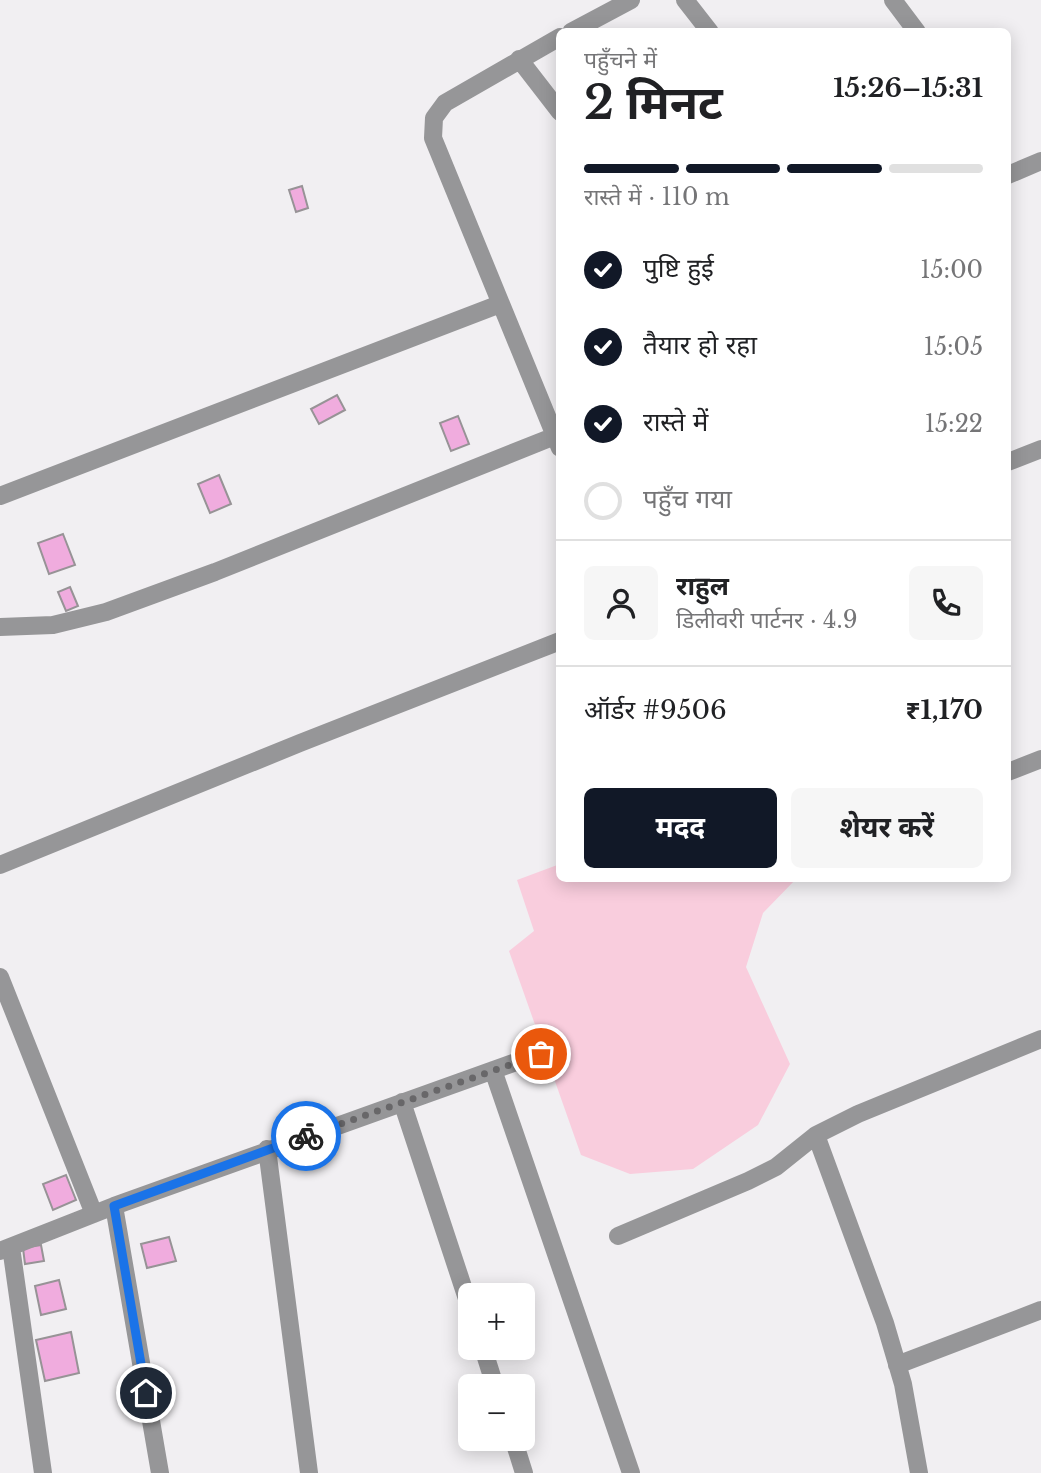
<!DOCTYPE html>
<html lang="hi">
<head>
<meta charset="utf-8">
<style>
  :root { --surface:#fff; --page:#f6f6f6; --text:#202124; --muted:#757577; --line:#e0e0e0; --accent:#111827 }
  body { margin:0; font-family:"Libre Baskerville","Noto Sans Devanagari",serif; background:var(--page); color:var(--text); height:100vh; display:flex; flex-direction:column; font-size:26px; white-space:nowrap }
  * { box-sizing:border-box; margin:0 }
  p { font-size:23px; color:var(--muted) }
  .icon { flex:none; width:38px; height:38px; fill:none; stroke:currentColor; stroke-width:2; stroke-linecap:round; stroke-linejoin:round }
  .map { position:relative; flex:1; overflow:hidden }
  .panel { position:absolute; left:556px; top:28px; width:455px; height:854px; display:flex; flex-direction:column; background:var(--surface); border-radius:10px; box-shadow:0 4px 18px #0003 }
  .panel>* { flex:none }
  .fabs { position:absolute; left:458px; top:1283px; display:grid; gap:14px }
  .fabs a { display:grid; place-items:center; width:77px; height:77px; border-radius:10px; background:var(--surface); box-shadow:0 4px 18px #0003; font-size:35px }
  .pin { position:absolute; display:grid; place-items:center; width:60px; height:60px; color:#fff; margin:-30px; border:4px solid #fff; border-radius:50%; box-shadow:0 2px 7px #0007 }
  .courier { position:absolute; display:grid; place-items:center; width:70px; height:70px; margin:-35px; border:5px solid #1a73e8; border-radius:50%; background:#fff; color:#222; box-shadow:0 2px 9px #0007 }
  .overview em { font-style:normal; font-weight:700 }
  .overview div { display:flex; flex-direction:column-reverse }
  .overview { display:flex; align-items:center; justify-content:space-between; height:119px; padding:0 28px }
  h1 { font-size:46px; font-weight:700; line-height:52px }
  .bar { display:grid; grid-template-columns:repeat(4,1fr); gap:10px 7px; align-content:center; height:84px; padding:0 28px }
  .bar i { height:9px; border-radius:5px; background:var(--line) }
  .bar .active { background:var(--accent) }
  .bar p { grid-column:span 4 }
  .line { display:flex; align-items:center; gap:18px; padding:0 28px; border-top:2px solid var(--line) }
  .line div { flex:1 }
  .round { display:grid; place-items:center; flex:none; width:74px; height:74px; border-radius:10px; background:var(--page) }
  ol { padding:0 28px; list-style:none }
  li { display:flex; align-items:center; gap:21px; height:77px }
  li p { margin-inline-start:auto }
  li .icon { padding:7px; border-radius:50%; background:var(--accent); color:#fff; stroke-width:4 }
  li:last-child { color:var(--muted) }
  li i { width:38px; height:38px; border:4px solid var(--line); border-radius:50% }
  .action { display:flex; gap:14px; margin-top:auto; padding:14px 28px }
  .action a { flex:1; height:80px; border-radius:10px; background:var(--accent); color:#fff; font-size:28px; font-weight:700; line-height:80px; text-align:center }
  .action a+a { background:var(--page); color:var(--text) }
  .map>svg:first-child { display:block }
  .green { fill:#f9cddd }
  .building { fill:#f0acde; stroke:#979396; stroke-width:2 }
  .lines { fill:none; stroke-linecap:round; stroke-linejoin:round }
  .minor { stroke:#969698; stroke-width:18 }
  .done { stroke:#686769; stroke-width:7; stroke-dasharray:0 12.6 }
  .route { stroke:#1a73e8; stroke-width:9 }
</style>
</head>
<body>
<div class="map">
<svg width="1041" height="1473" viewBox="0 0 1041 1473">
  <rect width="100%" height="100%" fill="#f1eff2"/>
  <path class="green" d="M560,864v14l236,1 -33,34 -17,54 44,97 -32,61 -65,44 -63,5 -49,-19 -72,-204 25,-20 -17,-51z"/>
  <path class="building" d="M302,186l6,22 -12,4 -7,-22z
    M337,395l8,15 -26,14 -8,-15z
    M458,416l11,28 -18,7 -11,-28z
    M219,475l12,29 -21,9 -12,-29z
    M63,534l12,31 -26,9 -11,-31z
    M70,587l8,19 -12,5 -8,-19z
    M66,1175l10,25 -23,10 -10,-26z
    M169,1237l7,24 -29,7 -6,-24z
    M41,1245l3,16 -19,3 -2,-16z
    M59,1280l7,29 -25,6 -6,-29z
    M71,1332l8,41 -34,8 -9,-41z"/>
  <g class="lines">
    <path class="minor" d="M685,0l25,32
      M893,0l24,32
      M571,32l60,-32
      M560,37l-115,66 -11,15 -1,20 127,310
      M519,59l41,53
      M1008,175l33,-14
      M1008,462l33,-13
      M0,496l500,-192
      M0,627l53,-2 53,-13 109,-40 340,-136
      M1008,772l33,-13
      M0,865l300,-122 260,-102
      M0,977l94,237
      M493,1070l138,403
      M402,1102l69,209
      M816,1135l69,188 18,61 16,89
      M267,1149l42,324
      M114,1206l427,-153
      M618,1236l130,-55 28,-14 40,-32 42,-21 183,-75
      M11,1247l32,226
      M0,1251l114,-45 46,267
      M483,1348l12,38
      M897,1365l144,-55
      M513,1438l11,35"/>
  </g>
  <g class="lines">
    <path class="done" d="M306,1136l235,-82"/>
    <path class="route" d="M146,1393l-32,-187 192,-70"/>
  </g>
</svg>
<div class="fabs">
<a>+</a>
<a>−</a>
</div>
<div class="pin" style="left:541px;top:1054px;background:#ea580c"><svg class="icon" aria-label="bag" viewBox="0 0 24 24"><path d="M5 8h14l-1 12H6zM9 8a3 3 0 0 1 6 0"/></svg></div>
<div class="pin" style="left:146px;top:1393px;background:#1f2937"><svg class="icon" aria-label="home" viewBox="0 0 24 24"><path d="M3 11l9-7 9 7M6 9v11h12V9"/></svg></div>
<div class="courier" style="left:306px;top:1136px"><svg class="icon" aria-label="bike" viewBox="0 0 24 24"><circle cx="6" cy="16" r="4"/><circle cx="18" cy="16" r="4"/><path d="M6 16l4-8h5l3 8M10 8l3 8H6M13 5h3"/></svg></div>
<section class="panel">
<div class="overview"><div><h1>2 मिनट</h1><p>पहुँचने में</p></div><em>15:26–15:31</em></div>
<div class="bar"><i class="active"></i><i class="active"></i><i class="active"></i><i></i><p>रास्ते में · 110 m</p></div>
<ol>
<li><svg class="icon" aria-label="check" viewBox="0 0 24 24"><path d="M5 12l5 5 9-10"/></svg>पुष्टि हुई<p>15:00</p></li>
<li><svg class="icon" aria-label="check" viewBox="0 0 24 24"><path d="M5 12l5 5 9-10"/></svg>तैयार हो रहा<p>15:05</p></li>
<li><svg class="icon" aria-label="check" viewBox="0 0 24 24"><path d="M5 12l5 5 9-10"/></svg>रास्ते में<p>15:22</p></li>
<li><i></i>पहुँच गया</li>
</ol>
<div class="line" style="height:126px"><a class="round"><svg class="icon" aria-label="person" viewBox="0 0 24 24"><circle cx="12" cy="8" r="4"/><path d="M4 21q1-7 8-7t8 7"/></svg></a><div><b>राहुल</b><p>डिलीवरी पार्टनर · 4.9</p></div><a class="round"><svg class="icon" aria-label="phone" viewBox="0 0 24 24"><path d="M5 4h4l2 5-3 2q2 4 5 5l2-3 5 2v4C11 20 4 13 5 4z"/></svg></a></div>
<div class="line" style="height:91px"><div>ऑर्डर #9506</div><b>₹1,170</b></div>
<div class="action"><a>मदद</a><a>शेयर करें</a></div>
</section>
</div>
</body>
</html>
